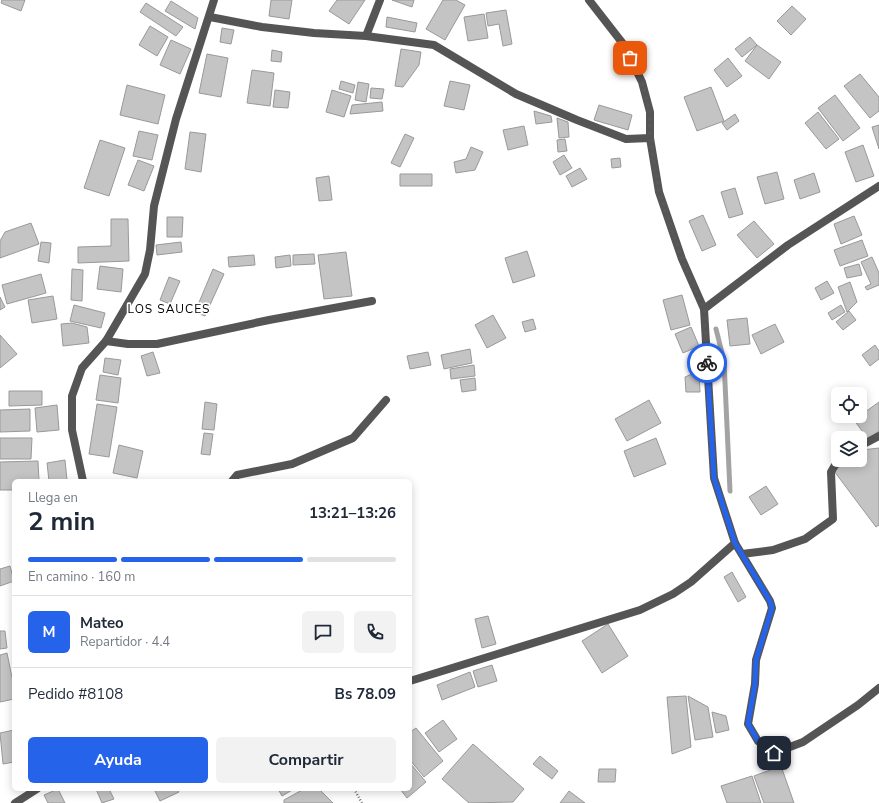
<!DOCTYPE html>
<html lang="es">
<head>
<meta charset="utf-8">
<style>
  :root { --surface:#fff; --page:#f2f2f3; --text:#1f2937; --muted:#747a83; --line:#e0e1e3; --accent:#2563eb }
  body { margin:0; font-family:"Nunito Sans",sans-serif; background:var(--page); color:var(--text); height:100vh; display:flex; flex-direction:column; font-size:15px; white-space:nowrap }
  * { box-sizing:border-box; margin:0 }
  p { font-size:13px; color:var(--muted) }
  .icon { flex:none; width:22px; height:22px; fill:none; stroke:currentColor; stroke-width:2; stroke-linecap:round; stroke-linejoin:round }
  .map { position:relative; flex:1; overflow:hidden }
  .sheet { position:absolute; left:12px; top:479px; width:400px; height:312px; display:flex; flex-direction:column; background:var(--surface); border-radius:6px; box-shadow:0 2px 10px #0003 }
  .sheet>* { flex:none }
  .tools { position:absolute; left:831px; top:387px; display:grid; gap:8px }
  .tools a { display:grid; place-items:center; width:36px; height:36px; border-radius:6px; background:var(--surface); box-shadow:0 2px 10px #0003; font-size:20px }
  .pin { position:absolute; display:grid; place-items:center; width:34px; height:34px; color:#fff; margin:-17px; border-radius:8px; box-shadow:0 2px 6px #0006 }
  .courier { position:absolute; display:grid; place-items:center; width:40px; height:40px; margin:-20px; border:3px solid #2563eb; border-radius:50%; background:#fff; color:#222; box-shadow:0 1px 5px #0007 }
  .head em { font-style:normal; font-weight:700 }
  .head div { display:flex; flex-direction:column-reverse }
  .head { display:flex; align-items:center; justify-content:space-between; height:68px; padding:0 16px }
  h1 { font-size:26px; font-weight:700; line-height:30px }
  .bar { display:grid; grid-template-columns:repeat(4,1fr); gap:6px 4px; align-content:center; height:48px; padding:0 16px }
  .bar i { height:5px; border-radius:3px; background:var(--line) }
  .bar .on { background:var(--accent) }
  .bar p { grid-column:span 4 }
  .line { display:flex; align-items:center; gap:10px; padding:0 16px; border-top:1px solid var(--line) }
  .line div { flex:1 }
  .round { display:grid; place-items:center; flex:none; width:42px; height:42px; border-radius:6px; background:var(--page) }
  .button { display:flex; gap:8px; margin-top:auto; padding:8px 16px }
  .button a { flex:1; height:46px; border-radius:6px; background:var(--accent); color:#fff; font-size:16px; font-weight:700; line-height:46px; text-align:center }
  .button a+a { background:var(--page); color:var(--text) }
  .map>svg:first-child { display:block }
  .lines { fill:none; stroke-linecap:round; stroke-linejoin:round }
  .stream { stroke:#a3a3a3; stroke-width:5 }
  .building { fill:#c4c4c4; stroke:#999 }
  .path { stroke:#777; stroke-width:2.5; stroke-dasharray:1 2; stroke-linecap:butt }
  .service { stroke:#555; stroke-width:8 }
  .minor { stroke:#555; stroke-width:8 }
  .tertiary { stroke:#555; stroke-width:8 }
  .done { stroke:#595959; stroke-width:4; stroke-dasharray:0 7.2 }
  .route { stroke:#2563eb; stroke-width:5 }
  .labels { text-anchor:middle; stroke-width:3.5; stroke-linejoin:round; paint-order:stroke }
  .neighbourhood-label { font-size:12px; letter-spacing:1px; fill:#000; stroke:#fff }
</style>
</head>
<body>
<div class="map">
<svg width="879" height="803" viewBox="0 0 879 803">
  <rect width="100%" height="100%" fill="#fff"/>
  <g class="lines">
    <path class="stream" d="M716,329l8,32 6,130"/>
  </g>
  <path class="building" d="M2,0h23l-4,11 -20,-8z
    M271,0h21l-3,19 -20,-3z
    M337,0h28l-16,24 -20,-13z
    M392,0h22l-2,7z
    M443,0h13l9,5 -20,35 -19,-11z
    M171,1l27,17 -3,11 -30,-18z
    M146,3l37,24 -7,9 -36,-24z
    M792,6l14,13 -15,16 -14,-14z
    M506,10l6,34 -9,2 -4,-22 -11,2 -2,-13z
    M484,14l4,24 -20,3 -4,-24z
    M387,17l30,6 -2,9 -29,-5z
    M150,26l18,11 -11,19 -18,-11z
    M222,28l12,2 -3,14 -11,-2z
    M750,37l7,8 -15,12 -7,-8z
    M171,40l20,9 -11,25 -20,-9z
    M757,45l24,17 -12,17 -24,-18z
    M401,49l20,3 -2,13 -16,22 -8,-1z
    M272,50l10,2 -1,10 -10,-1z
    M207,54l21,4 -7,39 -22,-4z
    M728,58l14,18 -15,11 -13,-17z
    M252,70l22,3 -4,33 -23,-3z
    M860,74l19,23v14l-9,7 -26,-32z
    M341,81l14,4 -2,8 -14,-4z
    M450,81l20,4 -6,25 -20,-4z
    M358,82l11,2 -3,18 -11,-2z
    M127,85l38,10 -7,29 -38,-9z
    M711,87l13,34 -27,10 -13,-34z
    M371,88l13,1 -2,10 -12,-1z
    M275,90l15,2 -2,16 -15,-1z
    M332,90l19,6 -7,21 -18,-5z
    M835,95l25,33 -17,13 -25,-33z
    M382,102l1,9 -33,3 2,-9z
    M599,105l33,10 -4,15 -34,-10z
    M534,111l17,5 1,6 -16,2z
    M818,112l21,27 -13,10 -21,-26z
    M735,114l4,7 -12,9 -5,-7z
    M557,118l11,4 1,15 -10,1z
    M879,125v24l-7,-22z
    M524,126l4,19 -20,5 -5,-20z
    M139,131l19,4 -6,25 -19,-4z
    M190,132l16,2 -5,38 -16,-3z
    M405,134l9,4 -14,29 -9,-4z
    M565,139l2,12 -9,1 -1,-12z
    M100,140l25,8 -16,48 -25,-8z
    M863,145l11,31 -18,6 -11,-30z
    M471,147l12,5 -8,18 -19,3 -2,-11 12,-3z
    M564,155l8,13 -12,7 -7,-13z
    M620,158l1,9 -9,1 -1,-9z
    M138,160l16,6 -10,25 -16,-6z
    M580,168l7,11 -15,8 -6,-11z
    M777,172l7,27 -19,5 -8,-27z
    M814,173l6,19 -20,7 -6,-19z
    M400,174h32v12h-32z
    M329,176l3,24 -13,1 -3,-23z
    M735,188l8,26 -14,4 -8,-26z
    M703,215l13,30 -14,6 -13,-30z
    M854,216l8,19 -21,9 -7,-20z
    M167,217h16l-1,20h-15z
    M111,219h17l1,42 -51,2v-16l33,-1z
    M754,221l20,23 -17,14 -20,-23z
    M31,223l8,21 -39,14v-17l5,-9z
    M862,240l6,16 -28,10 -6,-16z
    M41,242l10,1 -2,20 -11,-2z
    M181,242l1,10 -25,3 -1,-10z
    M527,251l8,25 -22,7 -8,-25z
    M346,252l6,44 -28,3 -6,-44z
    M314,254l1,10 -22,1v-10z
    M254,255l1,10 -26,2 -1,-10z
    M290,255l1,11 -15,2 -1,-11z
    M872,257l7,16v12l-12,5 -2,-3 6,-3 -10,-22z
    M859,264l3,11 -15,3 -3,-10z
    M100,266l23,3 -2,23 -24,-3z
    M72,269l11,1 -1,31 -11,-1z
    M213,269l11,5 -19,42 -10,-4z
    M41,274l5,19 -39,11 -5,-19z
    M169,277l11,4 -10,23 -10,-4z
    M827,281l7,12 -13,7 -6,-12z
    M850,282l7,20 -10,10 -9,-25z
    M682,295l8,30 -19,5 -8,-30z
    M53,296l4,23 -25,4 -4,-23z
    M0,297l5,10 -5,3z
    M74,305l31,8 -4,15 -31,-7z
    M841,305l4,7 -13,8 -4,-7z
    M849,311l7,9 -13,10 -7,-8z
    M493,315l13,23 -19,10 -12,-23z
    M747,318l3,26 -20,2 -3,-26z
    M533,319l3,10 -11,3 -3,-10z
    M72,323l15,4 2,16 -26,3 -2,-22z
    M775,324l9,18 -23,12 -9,-19z
    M691,327l8,19 -16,7 -8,-19z
    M0,335l17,19 -17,14z
    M875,345l4,6v8l-9,7 -8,-11z
    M470,349l2,14 -28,6 -3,-14z
    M153,352l7,21 -13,3 -6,-20z
    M428,352l3,13 -21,4 -3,-13z
    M105,358l16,2 -3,15 -15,-3z
    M474,365l1,11 -24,3 -1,-10z
    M699,371l1,21h-14l-1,-15z
    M100,375l21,3 -3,25 -22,-3z
    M475,378l1,12 -14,2 -2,-12z
    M9,391h33v14l-33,1z
    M649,400l12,23 -34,18 -12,-22z
    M205,402l12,2 -3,26 -12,-1z
    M879,402v29l-11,8 -14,-19z
    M97,404l20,3 -8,50 -20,-3z
    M57,405l2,25 -22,2 -2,-24z
    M30,409v22l-30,1v-22z
    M204,433l9,1 -3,21 -9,-1z
    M0,438h32l-1,21h-31z
    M656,438l10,26 -32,13 -10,-26z
    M119,445l24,6 -6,27 -24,-5z
    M879,448v77l-3,2 -42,-56 15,-11h11v-8l2,-2z
    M65,460l2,20 -18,1 -2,-18z
    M38,461l1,20h-25v9h-14v-28z
    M766,486l12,18 -17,11 -12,-18z
    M10,566l4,15 -14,5v-17z
    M732,572l14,25 -8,5 -14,-25z
    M488,616l8,28 -14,4 -7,-29z
    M608,624l20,32 -26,17 -20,-32z
    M0,631h5l2,17 -7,1z
    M7,653l7,34v12l-14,3v-47z
    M492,665l5,16 -19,6 -5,-16z
    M470,672l5,15 -33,13 -5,-15z
    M686,696l5,51 -19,7 -5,-57z
    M688,696l20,11 5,30 -18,3z
    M712,712l14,4 3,14 -13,3z
    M443,720l14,19 -18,13 -14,-19z
    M416,728l27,33 -19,16 -14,-17v-28z
    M14,730v32l-11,2 -3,-31z
    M473,744l51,45 -11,13 -44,1 -27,-24z
    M540,756l18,15 -6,8 -19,-15z
    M410,763l16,19 -19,16 -7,-9h10z
    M781,766l13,37h-30l-10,-27z
    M599,769h17l-1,13h-17z
    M752,776l9,27h-34l-6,-17z
    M58,789l7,14h-17l-4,-8z
    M96,789h13l5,10 -12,4z
    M154,789h23l2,3 -19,9z
    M278,789h16l-12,7z
    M304,789h15l14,14h-49v-3z
    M569,791l16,12h-25z"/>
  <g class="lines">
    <path class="path" d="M354,789l8,14"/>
    <path class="service" d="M860,446l19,-10
      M735,543l35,58 2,7 -16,52 -1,24 -7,40 10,17 16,12 29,-11 55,-37 21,-17
      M742,554l31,-4 32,-11 28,-20 -2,-47 7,-12"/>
    <path class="minor" d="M210,17l52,10 52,6 52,3 68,9 82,49 61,26 49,19 24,-1
      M366,36l14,-36
      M704,309l84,-64 91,-59
      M106,341l22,3h29l112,-24 103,-19
      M232,481l5,-6 55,-11 61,-26 33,-38
      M410,681l230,-71 33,-16 18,-12 44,-39 -21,-65 -10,-169 -22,-50 -23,-67 -9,-54v-26l-8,-30 -18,-37 -35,-45"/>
    <path class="tertiary" d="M83,481l-11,-51v-34l10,-28 24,-27 39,-67 5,-24 4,-44 22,-87 38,-119
      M15,803l22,-14"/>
  </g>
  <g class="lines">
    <path class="done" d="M630,58l12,24 8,30v26l9,54 23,67 22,50 3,54"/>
    <path class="route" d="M707,363l7,115 21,65 35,58 2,7 -16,52 -1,24 -7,40 10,17 16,12"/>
  </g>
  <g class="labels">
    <g class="neighbourhood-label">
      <text x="169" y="313">LOS SAUCES</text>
    </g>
  </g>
</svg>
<div class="tools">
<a><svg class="icon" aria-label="locate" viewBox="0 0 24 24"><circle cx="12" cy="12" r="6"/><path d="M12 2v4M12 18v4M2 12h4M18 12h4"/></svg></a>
<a><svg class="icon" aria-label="layers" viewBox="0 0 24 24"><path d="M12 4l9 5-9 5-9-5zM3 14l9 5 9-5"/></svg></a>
</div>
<div class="pin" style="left:630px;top:58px;background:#ea580c"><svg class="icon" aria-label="bag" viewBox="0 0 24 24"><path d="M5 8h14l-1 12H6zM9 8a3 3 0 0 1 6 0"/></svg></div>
<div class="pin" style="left:774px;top:753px;background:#1f2937"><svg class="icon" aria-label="home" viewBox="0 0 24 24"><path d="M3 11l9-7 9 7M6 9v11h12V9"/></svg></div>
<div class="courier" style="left:707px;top:363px"><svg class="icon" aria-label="bike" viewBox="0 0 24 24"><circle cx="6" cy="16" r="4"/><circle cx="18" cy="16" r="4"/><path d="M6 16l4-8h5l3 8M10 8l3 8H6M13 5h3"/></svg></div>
<section class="sheet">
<div class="head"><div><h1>2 min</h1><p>Llega en</p></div><em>13:21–13:26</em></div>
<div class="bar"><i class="on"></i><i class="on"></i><i class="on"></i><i></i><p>En camino · 160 m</p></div>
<div class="line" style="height:72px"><b class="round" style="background:var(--accent);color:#fff">M</b><div><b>Mateo</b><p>Repartidor · 4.4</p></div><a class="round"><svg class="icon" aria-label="chat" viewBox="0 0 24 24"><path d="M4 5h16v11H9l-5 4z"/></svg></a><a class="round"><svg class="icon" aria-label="phone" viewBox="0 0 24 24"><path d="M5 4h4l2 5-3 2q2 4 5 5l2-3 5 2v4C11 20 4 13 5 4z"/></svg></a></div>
<div class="line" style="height:52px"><div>Pedido #8108</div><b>Bs 78.09</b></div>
<div class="button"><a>Ayuda</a><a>Compartir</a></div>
</section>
</div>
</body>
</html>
